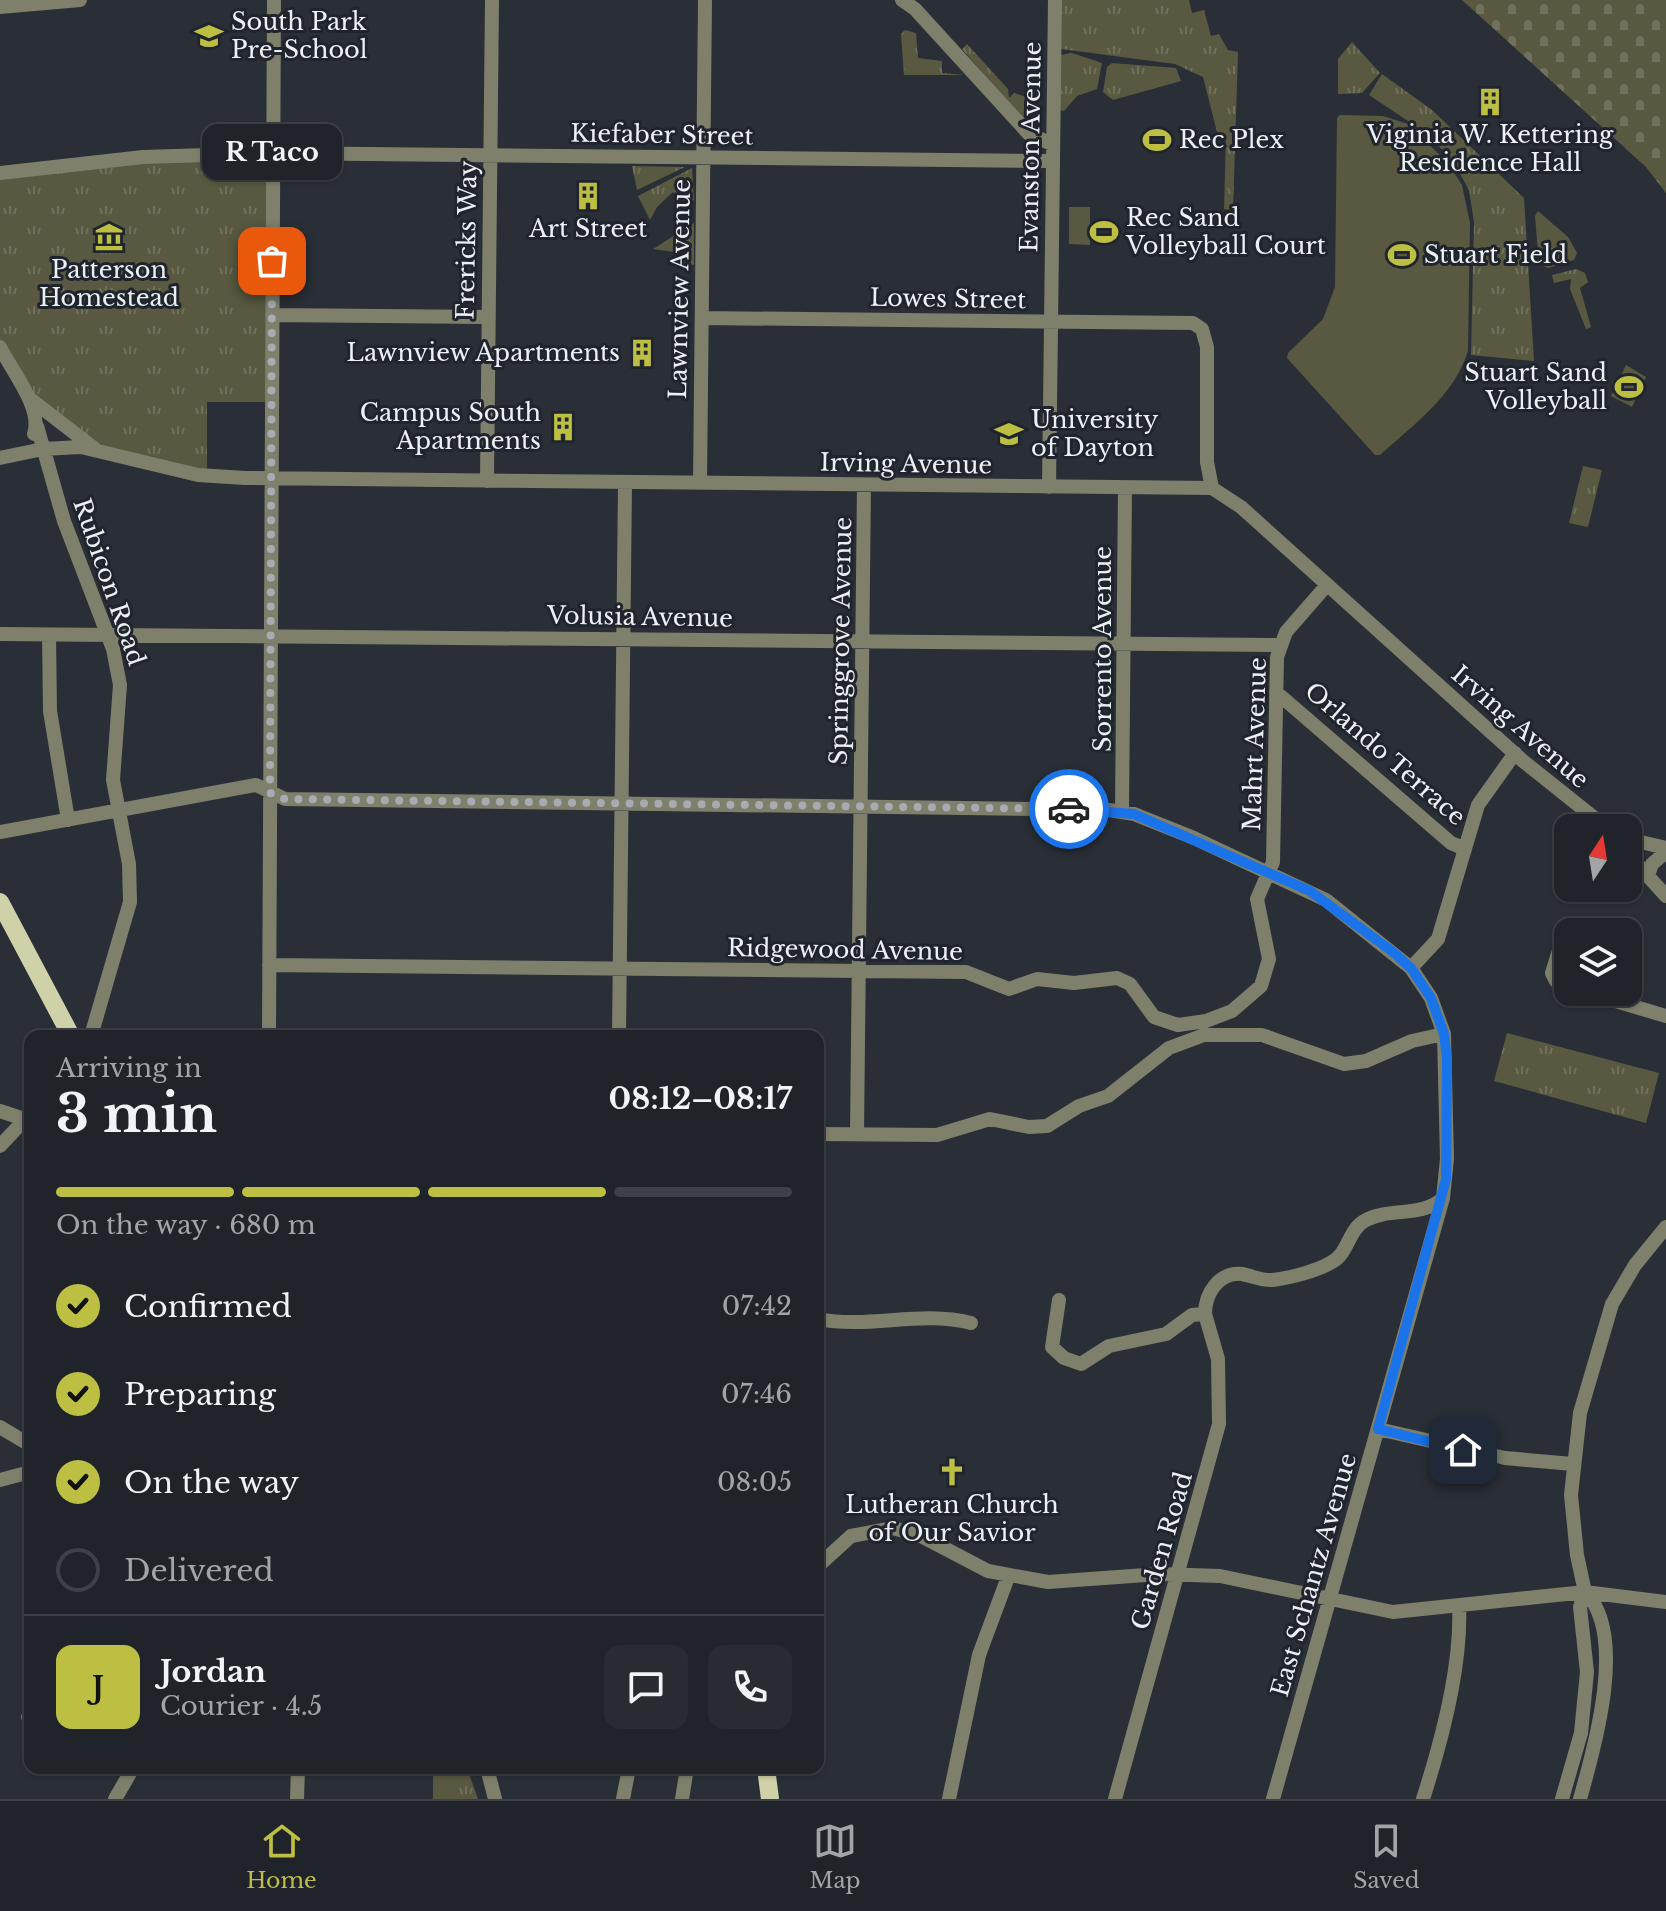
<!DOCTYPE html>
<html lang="en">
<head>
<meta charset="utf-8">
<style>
  :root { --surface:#202329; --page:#282b31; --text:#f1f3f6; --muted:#a2a4a8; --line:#3d4046; --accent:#bdbf43 }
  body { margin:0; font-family:"Libre Baskerville",serif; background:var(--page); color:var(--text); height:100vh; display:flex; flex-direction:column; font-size:30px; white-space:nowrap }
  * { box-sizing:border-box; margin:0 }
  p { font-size:26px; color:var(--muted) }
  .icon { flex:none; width:44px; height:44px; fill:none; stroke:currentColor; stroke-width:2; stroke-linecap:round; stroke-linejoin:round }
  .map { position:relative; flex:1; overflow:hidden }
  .drawer { position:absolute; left:24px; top:1030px; width:800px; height:744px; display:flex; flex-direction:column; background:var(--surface); border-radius:16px; box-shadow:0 2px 6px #0004,0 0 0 2px var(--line) }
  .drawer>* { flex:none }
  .needle { width:52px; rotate:12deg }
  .buttons { position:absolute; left:1554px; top:814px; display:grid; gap:16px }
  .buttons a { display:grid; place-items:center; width:88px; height:88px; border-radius:16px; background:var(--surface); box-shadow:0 2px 6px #0004,0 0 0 2px var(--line); font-size:40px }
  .pin { position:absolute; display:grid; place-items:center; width:68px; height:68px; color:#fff; margin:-34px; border-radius:16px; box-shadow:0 4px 12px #0006 }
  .courier { position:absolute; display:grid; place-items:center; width:80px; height:80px; margin:-40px; border:6px solid #1a73e8; border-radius:50%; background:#fff; color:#222; box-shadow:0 2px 10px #0007 }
  .bubble { position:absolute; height:56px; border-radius:16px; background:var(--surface); box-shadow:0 2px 6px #0004,0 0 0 2px var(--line); font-size:26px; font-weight:700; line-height:56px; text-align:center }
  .headline em { font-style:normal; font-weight:700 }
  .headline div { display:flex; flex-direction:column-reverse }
  .headline { display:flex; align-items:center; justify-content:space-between; height:136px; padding:0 32px }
  h1 { font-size:52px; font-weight:700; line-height:60px }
  .bar { display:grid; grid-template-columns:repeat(4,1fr); gap:12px 8px; align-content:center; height:96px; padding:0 32px }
  .bar i { height:10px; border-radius:6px; background:var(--line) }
  .bar .current { background:var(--accent) }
  .bar p { grid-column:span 4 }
  .line { display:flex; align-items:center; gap:20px; padding:0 32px; border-top:2px solid var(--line) }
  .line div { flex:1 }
  .round { display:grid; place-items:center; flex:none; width:84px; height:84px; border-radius:16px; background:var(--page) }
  ol { padding:0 32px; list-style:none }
  li { display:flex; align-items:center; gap:24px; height:88px }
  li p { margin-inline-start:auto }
  li .icon { padding:8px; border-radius:50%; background:var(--accent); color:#111; stroke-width:4 }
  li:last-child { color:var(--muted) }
  li i { width:44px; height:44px; border:4px solid var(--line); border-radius:50% }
  .menu { display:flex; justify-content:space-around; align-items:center; height:112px; border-top:2px solid var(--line); background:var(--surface); font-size:22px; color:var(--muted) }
  .menu a { display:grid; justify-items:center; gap:4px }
  .menu .current { color:var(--accent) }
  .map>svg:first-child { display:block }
  .grass { fill:url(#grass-tufts) }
  .cemetery { fill:url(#cemetery-stones) }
  .pitch { fill:#585940 }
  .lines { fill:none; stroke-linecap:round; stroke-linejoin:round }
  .minor { stroke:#7e806c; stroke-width:14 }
  .major { stroke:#cfd1a8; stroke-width:18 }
  .done { stroke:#a8acb2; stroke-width:8; stroke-dasharray:0 14.4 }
  .route { stroke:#1a73e8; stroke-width:10 }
  .labels { text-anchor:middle; stroke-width:6; stroke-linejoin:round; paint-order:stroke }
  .poi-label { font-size:24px; fill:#ecf0f5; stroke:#20252d; text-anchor:start }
  .street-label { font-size:24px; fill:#ecf0f5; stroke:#20252d }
</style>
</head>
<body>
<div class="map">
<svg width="1666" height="1799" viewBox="0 0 1666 1799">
  <defs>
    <pattern id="grass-tufts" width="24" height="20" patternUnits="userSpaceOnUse" patternTransform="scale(2)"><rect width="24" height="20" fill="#585940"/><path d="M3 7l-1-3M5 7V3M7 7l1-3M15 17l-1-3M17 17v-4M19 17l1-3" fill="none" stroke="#70715c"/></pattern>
    <pattern id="cemetery-stones" width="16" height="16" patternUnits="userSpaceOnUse" patternTransform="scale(2)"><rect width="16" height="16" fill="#585940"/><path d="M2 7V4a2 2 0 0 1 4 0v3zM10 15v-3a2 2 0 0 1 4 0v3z" fill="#70715c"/></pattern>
  </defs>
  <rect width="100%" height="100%" fill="#2a2f37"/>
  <path class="grass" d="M1061,0h128l3,13 12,-3 7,26 8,-2 9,16 10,2 -5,158 -9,-1 2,-73h-8l-15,-59 -28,-13 -114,-15z
    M905,30l11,3 2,25 24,3v12l23,2h-61l-3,-41z
    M1352,42l28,31 -18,20 -24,1v-35z
    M967,44l41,45 1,9 5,-5 16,5 8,9 -2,10 -7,9 -67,-77z
    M1072,53l30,10 -5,26 -20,7 -13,15 -5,-1 2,-55z
    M1112,63l64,5 5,13 -68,19 -10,-8 4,-25z
    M1382,74l50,36 92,88 10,163 -63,-6 3,-133 -5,-32 -15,-27 -25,-28 -60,-40z
    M272,153l-1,249h-64v73l-110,-25 -55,-41 -42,-62v-174z
    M632,166l53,1 -48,23z
    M692,168l2,32 -11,4 -10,-12 -16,15 -7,13 -12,-24z
    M1538,211l30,26 9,16 -3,7 -26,8 -9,-4 -4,-48z
    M694,223v42l-11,-1 -1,-11 -29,-4z
    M1576,269l9,4 3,9 -8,6 11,39 -5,2 -16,-40 1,-10 -17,4 -2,-8z
    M1583,466l19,4 -14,57 -19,-4z
    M1507,1033l152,40 -13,50 -152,-42z
    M412,1768h55l11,31h-45v-25z"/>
  <path class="cemetery" d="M1462,0h204v193l-20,-26z"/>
  <path class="pitch" d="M1340,115l43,1 25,8 39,38 15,23 8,38 -2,128c-14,45 -54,73 -88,104h-5l-88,-97 1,-5 35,-34 12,-32 2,-169z
    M1069,207h21v38l-21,-1z
    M1626,365l20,12 -14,30 -21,-11z"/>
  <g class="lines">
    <path class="minor" d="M902,0l13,9 114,125 23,10
      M0,7l80,-7
      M0,173l143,-16 129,-4 780,8
      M272,315l216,2
      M702,318l491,5 9,6 5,18v115l5,26
      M0,347c11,23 43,61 34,87
      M29,398l66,51
      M37,426l27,95 49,128 7,36 -7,95 16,84 1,38 -39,134
      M0,458l43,-9 38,-2 117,28 47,3 967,10 29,19 282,254 84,67
      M487,481l5,-481
      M700,483l5,-483
      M1049,487l6,-487
      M0,634l1279,11
      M49,635l1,76 18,109
      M1276,692l175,151 14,6
      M1122,811l3,-323
      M0,832l256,-47 29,14 824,11 25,4 60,24 132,62 85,68 20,30 13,36 3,125 -4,39 -170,601
      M1628,839l38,9
      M1628,854l38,42
      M1648,875l4,-11 14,-12
      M1568,946l-8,1 -8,26 4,8 12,6
      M269,965l697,7 43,17 28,-10 37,4 43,-5 13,6 24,33 24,8 28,-4 26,-10 29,-25 8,-27 -12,-60 16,-37 4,-205 9,-25 41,-47
      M1411,968l27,-29 40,-134 37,-52
      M1585,992l81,24
      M269,1036l5,-1036
      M619,1036l6,-553
      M0,1111l24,8
      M818,1134l119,1 53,-16 39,8 18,-1 32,-20 29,-10 61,-48 35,-13h58l82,29 22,-3 46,-20 32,-7
      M857,1134l7,-649
      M0,1146l30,-32
      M1059,1300l-7,47 12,11 17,6 28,-18 57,-12 26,-19 13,-1
      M1205,1314c0,-21 14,-42 37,-40 11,2 20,7 31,6 17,-2 44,-9 59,-18 17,-9 16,-33 34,-42 25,-13 56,-2 77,-22
      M818,1319c52,10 102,-9 153,4
      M0,1427l30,18
      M1378,1429l127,29 68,6
      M0,1480l30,-8
      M818,1566l33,-30 42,-8 28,8 67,35 60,11 112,-8 60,2 173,36 192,-20 81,10
      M28,1717h2
      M487,1768l8,31
      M115,1799l18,-31
      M297,1799l1,-31
      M623,1799l6,-31
      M682,1799l5,-31
      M949,1799l30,-144 29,-78
      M1115,1799l104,-375 -1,-65 -13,-45
      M1423,1799c18,-56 39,-134 36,-193
      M1562,1799l19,-66 6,-61 -7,-65 5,-15 -8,-37 -6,-60 9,-82 32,-109 23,-39 31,-38
      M1580,1799c14,-50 48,-165 5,-207"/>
    <path class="major" d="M0,902l71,134
      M766,1768l4,31"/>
  </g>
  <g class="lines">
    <path class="done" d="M272,261l-2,532 15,6 784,10"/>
    <path class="route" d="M1069,809l65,5 176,77 83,61 18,16 20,30 13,36 3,25 -1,120 -68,250 85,21"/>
  </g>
  <defs>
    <symbol id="school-bare" viewBox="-9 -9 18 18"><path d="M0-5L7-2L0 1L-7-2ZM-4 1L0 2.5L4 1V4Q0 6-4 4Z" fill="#bdbf43" stroke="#20252d" stroke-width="2.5" paint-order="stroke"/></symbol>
    <symbol id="building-bare" viewBox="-9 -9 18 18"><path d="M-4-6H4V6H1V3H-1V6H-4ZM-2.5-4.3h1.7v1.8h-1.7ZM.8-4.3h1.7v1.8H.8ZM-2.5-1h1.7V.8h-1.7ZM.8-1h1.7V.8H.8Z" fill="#bdbf43" stroke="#20252d" stroke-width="2.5" paint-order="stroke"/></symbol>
    <symbol id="stadium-bare" viewBox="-9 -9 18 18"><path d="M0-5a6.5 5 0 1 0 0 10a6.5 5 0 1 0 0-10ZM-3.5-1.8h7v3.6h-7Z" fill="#bdbf43" stroke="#20252d" stroke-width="2.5" paint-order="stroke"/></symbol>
    <symbol id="museum-bare" viewBox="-9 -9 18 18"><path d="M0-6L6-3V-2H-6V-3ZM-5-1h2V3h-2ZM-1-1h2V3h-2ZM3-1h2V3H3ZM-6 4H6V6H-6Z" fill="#bdbf43" stroke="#20252d" stroke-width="2.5" paint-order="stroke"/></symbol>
    <symbol id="university-bare" viewBox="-9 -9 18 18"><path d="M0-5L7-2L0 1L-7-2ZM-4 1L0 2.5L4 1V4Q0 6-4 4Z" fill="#bdbf43" stroke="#20252d" stroke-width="2.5" paint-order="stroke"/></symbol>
    <symbol id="church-bare" viewBox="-9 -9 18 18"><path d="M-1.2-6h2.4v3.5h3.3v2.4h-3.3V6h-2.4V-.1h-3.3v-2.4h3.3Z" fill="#bdbf43" stroke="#20252d" stroke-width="2.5" paint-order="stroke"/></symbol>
  </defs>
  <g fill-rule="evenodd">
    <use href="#school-bare" x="189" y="16" width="40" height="40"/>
    <use href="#building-bare" x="1470" y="82" width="40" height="40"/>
    <use href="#stadium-bare" x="1137" y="120" width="40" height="40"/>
    <use href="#building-bare" x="568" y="176" width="40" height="40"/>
    <use href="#stadium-bare" x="1084" y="212" width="40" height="40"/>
    <use href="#museum-bare" x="89" y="217" width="40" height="40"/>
    <use href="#stadium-bare" x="1382" y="235" width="40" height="40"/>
    <use href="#building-bare" x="622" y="333" width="40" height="40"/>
    <use href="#stadium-bare" x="1609" y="367" width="40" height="40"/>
    <use href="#building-bare" x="543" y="407" width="40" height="40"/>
    <use href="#university-bare" x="989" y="414" width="40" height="40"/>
    <use href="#church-bare" x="932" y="1452" width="40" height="40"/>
  </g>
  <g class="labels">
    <g class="poi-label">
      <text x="231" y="30">South Park<tspan x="231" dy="28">Pre-School</tspan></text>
      <text x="1490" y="143" text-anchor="middle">Viginia W. Kettering<tspan x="1490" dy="28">Residence Hall</tspan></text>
      <text x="1179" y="148">Rec Plex</text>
      <text x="1126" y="226">Rec Sand<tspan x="1126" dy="28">Volleyball Court</tspan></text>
      <text x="588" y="237" text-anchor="middle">Art Street</text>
      <text x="1424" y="263">Stuart Field</text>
      <text x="109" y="278" text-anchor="middle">Patterson<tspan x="109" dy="28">Homestead</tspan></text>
      <text x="620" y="361" text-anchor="end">Lawnview Apartments</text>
      <text x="1607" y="381" text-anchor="end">Stuart Sand<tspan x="1607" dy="28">Volleyball</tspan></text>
      <text x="541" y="421" text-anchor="end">Campus South<tspan x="541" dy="28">Apartments</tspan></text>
      <text x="1031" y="428">University<tspan x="1031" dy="28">of Dayton</tspan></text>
      <text x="952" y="1513" text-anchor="middle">Lutheran Church<tspan x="952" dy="28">of Our Savior</tspan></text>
    </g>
    <g class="street-label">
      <text transform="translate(662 135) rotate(1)" y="8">Kiefaber Street</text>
      <text transform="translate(1031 147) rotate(-89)" y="8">Evanston Avenue</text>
      <text transform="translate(467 240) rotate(-89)" y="8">Frericks Way</text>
      <text transform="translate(680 289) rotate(-89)" y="8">Lawnview Avenue</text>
      <text transform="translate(948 299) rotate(1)" y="8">Lowes Street</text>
      <text transform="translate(906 464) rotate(1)" y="8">Irving Avenue</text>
      <text transform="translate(109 582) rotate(71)" y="8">Rubicon Road</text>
      <text transform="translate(640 617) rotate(1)" y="8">Volusia Avenue</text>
      <text transform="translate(841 641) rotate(-89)" y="8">Springgrove Avenue</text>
      <text transform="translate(1103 649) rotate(-90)" y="8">Sorrento Avenue</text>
      <text transform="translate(1520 727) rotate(41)" y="8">Irving Avenue</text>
      <text transform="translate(1255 744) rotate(-88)" y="8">Mahrt Avenue</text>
      <text transform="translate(1385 754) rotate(41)" y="8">Orlando Terrace</text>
      <text transform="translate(845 950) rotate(1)" y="8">Ridgewood Avenue</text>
      <text transform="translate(1162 1551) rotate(-74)" y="8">Garden Road</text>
      <text transform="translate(1314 1575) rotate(-74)" y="8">East Schantz Avenue</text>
    </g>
  </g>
</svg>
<div class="buttons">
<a><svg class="needle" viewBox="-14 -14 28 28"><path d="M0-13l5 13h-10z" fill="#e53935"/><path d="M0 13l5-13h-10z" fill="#a2a4a8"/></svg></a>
<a><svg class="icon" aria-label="layers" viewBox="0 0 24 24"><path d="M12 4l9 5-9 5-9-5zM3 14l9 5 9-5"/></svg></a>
</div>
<div class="pin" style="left:272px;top:261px;background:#ea580c"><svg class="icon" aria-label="bag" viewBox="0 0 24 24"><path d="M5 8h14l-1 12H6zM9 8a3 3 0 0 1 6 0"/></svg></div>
<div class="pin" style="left:1463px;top:1450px;background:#1f2937"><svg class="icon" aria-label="home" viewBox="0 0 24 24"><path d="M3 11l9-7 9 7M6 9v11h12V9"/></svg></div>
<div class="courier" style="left:1069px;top:809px"><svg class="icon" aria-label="car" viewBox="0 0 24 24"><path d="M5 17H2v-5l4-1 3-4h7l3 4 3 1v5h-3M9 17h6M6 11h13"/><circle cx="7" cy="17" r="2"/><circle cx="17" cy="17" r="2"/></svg></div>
<div class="bubble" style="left:202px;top:124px;width:140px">R Taco</div>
<section class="drawer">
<div class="headline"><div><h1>3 min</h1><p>Arriving in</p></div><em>08:12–08:17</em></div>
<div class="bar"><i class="current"></i><i class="current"></i><i class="current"></i><i></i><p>On the way · 680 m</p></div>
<ol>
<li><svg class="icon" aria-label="check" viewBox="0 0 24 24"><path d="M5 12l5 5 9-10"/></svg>Confirmed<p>07:42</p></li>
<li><svg class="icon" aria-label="check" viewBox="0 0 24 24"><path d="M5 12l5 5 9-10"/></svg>Preparing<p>07:46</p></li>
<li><svg class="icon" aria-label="check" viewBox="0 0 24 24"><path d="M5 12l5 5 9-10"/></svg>On the way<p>08:05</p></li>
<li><i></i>Delivered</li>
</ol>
<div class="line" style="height:144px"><b class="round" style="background:var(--accent);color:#111">J</b><div><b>Jordan</b><p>Courier · 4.5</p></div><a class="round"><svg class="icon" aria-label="chat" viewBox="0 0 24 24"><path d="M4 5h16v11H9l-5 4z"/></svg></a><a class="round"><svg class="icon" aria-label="phone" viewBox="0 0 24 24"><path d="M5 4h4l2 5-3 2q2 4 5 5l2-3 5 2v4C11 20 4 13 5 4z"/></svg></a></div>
</section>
</div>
<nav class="menu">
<a class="current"><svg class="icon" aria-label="home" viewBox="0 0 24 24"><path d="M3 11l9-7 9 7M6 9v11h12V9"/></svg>Home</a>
<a><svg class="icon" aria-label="map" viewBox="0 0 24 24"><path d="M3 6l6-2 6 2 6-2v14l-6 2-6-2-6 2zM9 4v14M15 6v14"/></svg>Map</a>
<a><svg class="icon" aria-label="saved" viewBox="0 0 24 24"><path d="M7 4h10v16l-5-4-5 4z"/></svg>Saved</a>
</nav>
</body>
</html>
